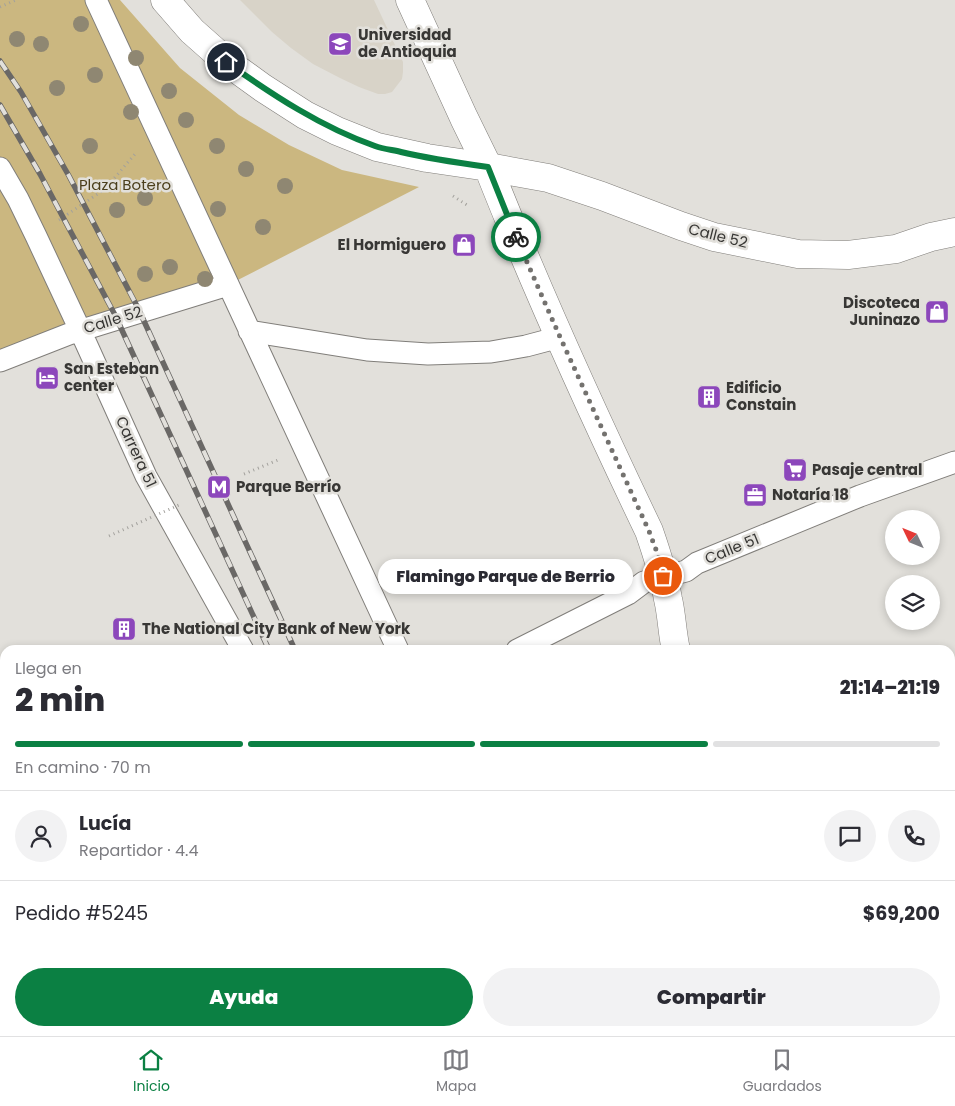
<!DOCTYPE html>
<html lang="es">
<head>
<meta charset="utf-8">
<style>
  :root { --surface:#fff; --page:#f2f2f3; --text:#2b2b33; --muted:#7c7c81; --line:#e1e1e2; --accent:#0b8043 }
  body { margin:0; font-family:Poppins,sans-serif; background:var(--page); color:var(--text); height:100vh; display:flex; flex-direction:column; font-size:19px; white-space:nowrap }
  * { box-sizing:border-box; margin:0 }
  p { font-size:16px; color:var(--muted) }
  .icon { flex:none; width:28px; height:28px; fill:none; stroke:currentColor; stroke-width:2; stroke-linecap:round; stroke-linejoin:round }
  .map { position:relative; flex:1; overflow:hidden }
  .details { position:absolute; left:0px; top:645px; width:955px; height:391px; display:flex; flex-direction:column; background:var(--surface); border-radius:15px 15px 0 0; box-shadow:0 2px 8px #0003 }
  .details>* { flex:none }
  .needle { width:32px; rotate:313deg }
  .buttons { position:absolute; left:885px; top:510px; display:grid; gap:10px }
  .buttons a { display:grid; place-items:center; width:55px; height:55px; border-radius:50%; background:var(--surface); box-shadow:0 2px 8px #0003; font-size:25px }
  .pin { position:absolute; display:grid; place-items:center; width:42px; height:42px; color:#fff; margin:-21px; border:2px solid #fff; border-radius:50%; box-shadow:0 1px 5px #0007 }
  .courier { position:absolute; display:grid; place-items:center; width:50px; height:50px; margin:-25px; border:4px solid #0b8043; border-radius:50%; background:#fff; color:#222; box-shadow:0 1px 6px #0007 }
  .bubble { position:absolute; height:35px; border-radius:18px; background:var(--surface); box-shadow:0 2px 8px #0003; font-size:16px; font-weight:800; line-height:35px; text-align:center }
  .headline em { font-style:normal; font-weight:800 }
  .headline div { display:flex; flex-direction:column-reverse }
  .headline { display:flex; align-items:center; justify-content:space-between; height:85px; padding:0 15px }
  h1 { font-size:32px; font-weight:800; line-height:38px }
  .bar { display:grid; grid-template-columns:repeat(4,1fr); gap:8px 5px; align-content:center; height:60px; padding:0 15px }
  .bar i { height:6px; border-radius:4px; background:var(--line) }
  .bar .active { background:var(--accent) }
  .bar p { grid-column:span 4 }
  .line { display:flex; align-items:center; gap:12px; padding:0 15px; border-top:1px solid var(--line) }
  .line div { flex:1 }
  .round { display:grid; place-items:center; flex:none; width:52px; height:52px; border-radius:26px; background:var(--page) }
  .primary-button { display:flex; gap:10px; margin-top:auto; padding:10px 15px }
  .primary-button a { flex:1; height:58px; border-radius:30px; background:var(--accent); color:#fff; font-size:20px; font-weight:800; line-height:58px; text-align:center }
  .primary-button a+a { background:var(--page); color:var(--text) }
  .tab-bar { display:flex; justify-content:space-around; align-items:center; height:70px; border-top:1px solid var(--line); background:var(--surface); font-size:14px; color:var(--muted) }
  .tab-bar a { display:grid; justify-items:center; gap:2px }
  .tab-bar .active { color:var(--accent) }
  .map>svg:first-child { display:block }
  .built { fill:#d8d3c8 }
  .green { fill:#cbb780 }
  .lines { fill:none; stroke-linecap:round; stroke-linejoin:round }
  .pedestrian-casing { stroke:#807e7a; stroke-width:23 }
  .tertiary-casing { stroke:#807e7a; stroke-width:29 }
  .secondary-casing { stroke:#807e7a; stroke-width:29 }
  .path { stroke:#a2a09c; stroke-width:3; stroke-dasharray:1 4; stroke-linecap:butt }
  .pedestrian { stroke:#fff; stroke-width:21 }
  .tertiary { stroke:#fff; stroke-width:28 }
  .secondary { stroke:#fff; stroke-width:28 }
  .rail-casing { stroke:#6a6866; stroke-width:5.5 }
  .rail { stroke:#e2e0db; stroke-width:4; stroke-dasharray:11; stroke-linecap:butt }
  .path-bridge { stroke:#a2a09c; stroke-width:3; stroke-dasharray:1 4; stroke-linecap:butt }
  .tree { fill:#8f8772 }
  .done { stroke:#74726f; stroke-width:5; stroke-dasharray:0 9 }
  .route { stroke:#0b8043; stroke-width:6 }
  .labels { text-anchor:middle; stroke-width:5; stroke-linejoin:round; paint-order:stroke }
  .poi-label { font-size:15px; font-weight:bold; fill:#383735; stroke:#e2e0db; text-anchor:start }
  .park-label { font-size:15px; fill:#4b3f1c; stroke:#e2e0db }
  .street-label { font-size:15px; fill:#383735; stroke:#e2e0db }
</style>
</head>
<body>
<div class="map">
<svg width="955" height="1036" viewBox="0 0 955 1036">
  <rect width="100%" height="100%" fill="#e2e0db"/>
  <path class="built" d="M240,0h134l29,62v10l-1,7 -10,13 -7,2h-7l-19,-7 -19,-9 -27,-14 -22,-16 -19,-16z"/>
  <path class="green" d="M0,0h120l60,68 59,47 50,30 53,25 77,17 -191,98 -228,76z"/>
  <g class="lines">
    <defs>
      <path id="pedestrian" d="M96,0l302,650
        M0,168l18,31 18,37 44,94 66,146 97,174
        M249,331l118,19 61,4 63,-2 35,-6 34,-9
        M0,361l69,-27 159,-49
        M517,650l111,-56 16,-12 42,-11 11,-8 163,-67 95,-34
        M0,869l5,-2
        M950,992l5,-4
        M429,1031l2,5
        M508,1031l3,5"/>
      <path id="tertiary" d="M410,0l54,118 24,49"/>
      <path id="secondary" d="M165,0l27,31 35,31 36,26 42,27 32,16 40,16 50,11 61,9 60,11 54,18 79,30 33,11 84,17 50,1 48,-6 35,-12 24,-5
        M488,167c49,124 104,245 161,364 8,23 15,45 19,68 4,17 4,34 8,51
        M931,1031l24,2
        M866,1036l43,-5"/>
    </defs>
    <use href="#pedestrian" class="pedestrian-casing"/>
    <use href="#tertiary" class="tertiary-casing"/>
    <use href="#secondary" class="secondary-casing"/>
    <path class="path" d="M0,7l16,-7
      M453,196l14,9
      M59,220l46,-31 30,-35
      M244,474l34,-14
      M389,1031l2,5"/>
    <use href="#pedestrian" class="pedestrian"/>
    <use href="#tertiary" class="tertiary"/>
    <use href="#secondary" class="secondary"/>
    <defs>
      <path id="rail" d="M0,61l21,31 48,84 69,132 157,342
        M0,105l40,69 75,141 154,335
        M444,1031l3,5
        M470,1031l3,5"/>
    </defs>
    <use href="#rail" class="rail-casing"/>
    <use href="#rail" class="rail"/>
    <path class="path-bridge" d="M109,536l70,-31"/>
  </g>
  <g class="tree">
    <circle cx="81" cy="24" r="8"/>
    <circle cx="17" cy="39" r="8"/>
    <circle cx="41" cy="44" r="8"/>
    <circle cx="136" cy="58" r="8"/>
    <circle cx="95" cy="75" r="8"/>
    <circle cx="57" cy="88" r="8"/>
    <circle cx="169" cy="91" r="8"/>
    <circle cx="131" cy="112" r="8"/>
    <circle cx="186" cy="120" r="8"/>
    <circle cx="90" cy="146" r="8"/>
    <circle cx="217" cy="146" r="8"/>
    <circle cx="246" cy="169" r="8"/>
    <circle cx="285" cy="186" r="8"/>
    <circle cx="145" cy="198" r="8"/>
    <circle cx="218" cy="209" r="8"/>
    <circle cx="117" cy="210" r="8"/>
    <circle cx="263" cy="227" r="8"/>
    <circle cx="170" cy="267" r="8"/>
    <circle cx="145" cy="274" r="8"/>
    <circle cx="205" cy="279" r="8"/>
  </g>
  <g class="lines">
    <path class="done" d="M516,237l44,100 89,194 9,24 5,21"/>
    <path class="route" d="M226,62c47,33 95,65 149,84 8,3 18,4 26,6 29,7 58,11 87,15l28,70"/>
  </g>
  <defs>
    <symbol id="university-square" viewBox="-11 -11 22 22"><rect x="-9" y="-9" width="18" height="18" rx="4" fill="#8c47bb" stroke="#e2e0db"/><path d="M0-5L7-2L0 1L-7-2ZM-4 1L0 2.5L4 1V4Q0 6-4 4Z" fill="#fff"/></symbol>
    <symbol id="shop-square" viewBox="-11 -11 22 22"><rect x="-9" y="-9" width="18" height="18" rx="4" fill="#8c47bb" stroke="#e2e0db"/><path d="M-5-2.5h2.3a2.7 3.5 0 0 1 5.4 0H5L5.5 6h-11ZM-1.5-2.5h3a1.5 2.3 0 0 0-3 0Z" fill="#fff"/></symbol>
    <symbol id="hotel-square" viewBox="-11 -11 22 22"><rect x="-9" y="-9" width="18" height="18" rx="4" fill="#8c47bb" stroke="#e2e0db"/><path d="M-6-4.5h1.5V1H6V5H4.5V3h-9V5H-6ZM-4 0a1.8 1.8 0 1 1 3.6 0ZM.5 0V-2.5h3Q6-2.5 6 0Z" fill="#fff"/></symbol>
    <symbol id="building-square" viewBox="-11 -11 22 22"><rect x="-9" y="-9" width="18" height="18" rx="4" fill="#8c47bb" stroke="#e2e0db"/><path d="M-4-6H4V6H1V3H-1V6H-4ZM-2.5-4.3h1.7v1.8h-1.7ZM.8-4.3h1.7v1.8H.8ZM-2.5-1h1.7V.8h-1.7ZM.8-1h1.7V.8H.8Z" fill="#fff"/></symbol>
    <symbol id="supermarket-square" viewBox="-11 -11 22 22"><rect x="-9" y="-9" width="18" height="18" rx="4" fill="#8c47bb" stroke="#e2e0db"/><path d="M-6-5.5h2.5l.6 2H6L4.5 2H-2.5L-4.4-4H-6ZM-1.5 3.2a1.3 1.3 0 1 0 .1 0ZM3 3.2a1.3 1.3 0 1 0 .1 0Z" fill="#fff"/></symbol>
    <symbol id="metro-square" viewBox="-11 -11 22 22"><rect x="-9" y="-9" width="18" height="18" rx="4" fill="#8c47bb" stroke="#e2e0db"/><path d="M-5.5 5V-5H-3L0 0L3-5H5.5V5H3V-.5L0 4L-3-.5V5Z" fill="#fff"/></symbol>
    <symbol id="office-square" viewBox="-11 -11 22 22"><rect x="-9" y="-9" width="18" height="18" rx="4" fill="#8c47bb" stroke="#e2e0db"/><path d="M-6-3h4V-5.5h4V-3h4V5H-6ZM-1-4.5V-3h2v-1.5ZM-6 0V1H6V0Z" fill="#fff"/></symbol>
  </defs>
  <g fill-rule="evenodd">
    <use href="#university-square" x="326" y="30" width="28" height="28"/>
    <use href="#shop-square" x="450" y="231" width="28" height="28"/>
    <use href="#shop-square" x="923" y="298" width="28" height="28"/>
    <use href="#hotel-square" x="33" y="364" width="28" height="28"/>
    <use href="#building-square" x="695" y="383" width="28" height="28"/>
    <use href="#supermarket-square" x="781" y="456" width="28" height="28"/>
    <use href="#metro-square" x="205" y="473" width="28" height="28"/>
    <use href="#office-square" x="741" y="481" width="28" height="28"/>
    <use href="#building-square" x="110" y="615" width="28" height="28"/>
  </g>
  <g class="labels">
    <g class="poi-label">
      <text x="358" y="40">Universidad<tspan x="358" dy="17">de Antioquia</tspan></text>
      <text x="446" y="250" text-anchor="end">El Hormiguero</text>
      <text x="920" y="308" text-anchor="end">Discoteca<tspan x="920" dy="17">Juninazo</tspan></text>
      <text x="64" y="374">San Esteban<tspan x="64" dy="17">center</tspan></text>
      <text x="726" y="393">Edificio<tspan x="726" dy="17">Constain</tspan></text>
      <text x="812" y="475">Pasaje central</text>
      <text x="236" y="492">Parque Berrío</text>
      <text x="772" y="500">Notaría 18</text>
      <text x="142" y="634">The National City Bank of New York</text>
    </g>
    <g class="park-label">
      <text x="125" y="190">Plaza Botero</text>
    </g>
    <g class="street-label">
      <text transform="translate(718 236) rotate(14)" y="5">Calle 52</text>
      <text transform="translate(113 320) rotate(-17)" y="5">Calle 52</text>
      <text transform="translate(136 452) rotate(65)" y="5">Carrera 51</text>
      <text transform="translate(732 549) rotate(-22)" y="5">Calle 51</text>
    </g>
  </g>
</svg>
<div class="buttons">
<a><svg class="needle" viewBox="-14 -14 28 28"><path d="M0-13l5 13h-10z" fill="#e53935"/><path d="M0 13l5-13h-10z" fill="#7c7c81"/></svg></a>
<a><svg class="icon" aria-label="layers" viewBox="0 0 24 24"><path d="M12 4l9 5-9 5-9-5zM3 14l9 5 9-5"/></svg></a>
</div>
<div class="pin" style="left:663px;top:576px;background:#ea580c"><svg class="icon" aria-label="bag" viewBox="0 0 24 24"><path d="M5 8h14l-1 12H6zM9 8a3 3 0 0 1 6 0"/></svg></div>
<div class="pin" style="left:226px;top:62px;background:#1f2937"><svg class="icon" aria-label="home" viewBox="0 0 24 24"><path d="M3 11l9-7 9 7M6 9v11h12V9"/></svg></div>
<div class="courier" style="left:516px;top:237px"><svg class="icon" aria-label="bike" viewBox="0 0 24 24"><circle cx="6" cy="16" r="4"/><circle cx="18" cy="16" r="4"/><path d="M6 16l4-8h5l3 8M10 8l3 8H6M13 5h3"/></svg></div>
<div class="bubble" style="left:378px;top:559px;width:255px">Flamingo Parque de Berrio</div>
<section class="details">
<div class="headline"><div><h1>2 min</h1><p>Llega en</p></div><em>21:14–21:19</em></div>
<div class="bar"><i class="active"></i><i class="active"></i><i class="active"></i><i></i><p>En camino · 70 m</p></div>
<div class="line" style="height:90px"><a class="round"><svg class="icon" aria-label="person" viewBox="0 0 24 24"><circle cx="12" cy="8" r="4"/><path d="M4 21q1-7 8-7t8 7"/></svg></a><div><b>Lucía</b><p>Repartidor · 4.4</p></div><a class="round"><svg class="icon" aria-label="chat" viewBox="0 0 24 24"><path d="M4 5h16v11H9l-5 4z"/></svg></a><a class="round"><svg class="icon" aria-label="phone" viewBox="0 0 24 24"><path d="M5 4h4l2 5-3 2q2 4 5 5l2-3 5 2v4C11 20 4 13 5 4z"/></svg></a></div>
<div class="line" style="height:65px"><div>Pedido #5245</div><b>$69,200</b></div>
<div class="primary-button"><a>Ayuda</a><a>Compartir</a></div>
</section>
</div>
<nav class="tab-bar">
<a class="active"><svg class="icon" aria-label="home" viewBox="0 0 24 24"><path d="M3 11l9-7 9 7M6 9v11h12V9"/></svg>Inicio</a>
<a><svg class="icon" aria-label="map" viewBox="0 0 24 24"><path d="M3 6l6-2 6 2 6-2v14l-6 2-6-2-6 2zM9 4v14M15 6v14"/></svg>Mapa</a>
<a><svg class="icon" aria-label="saved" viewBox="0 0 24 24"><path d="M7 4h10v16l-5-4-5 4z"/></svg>Guardados</a>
</nav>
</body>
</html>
